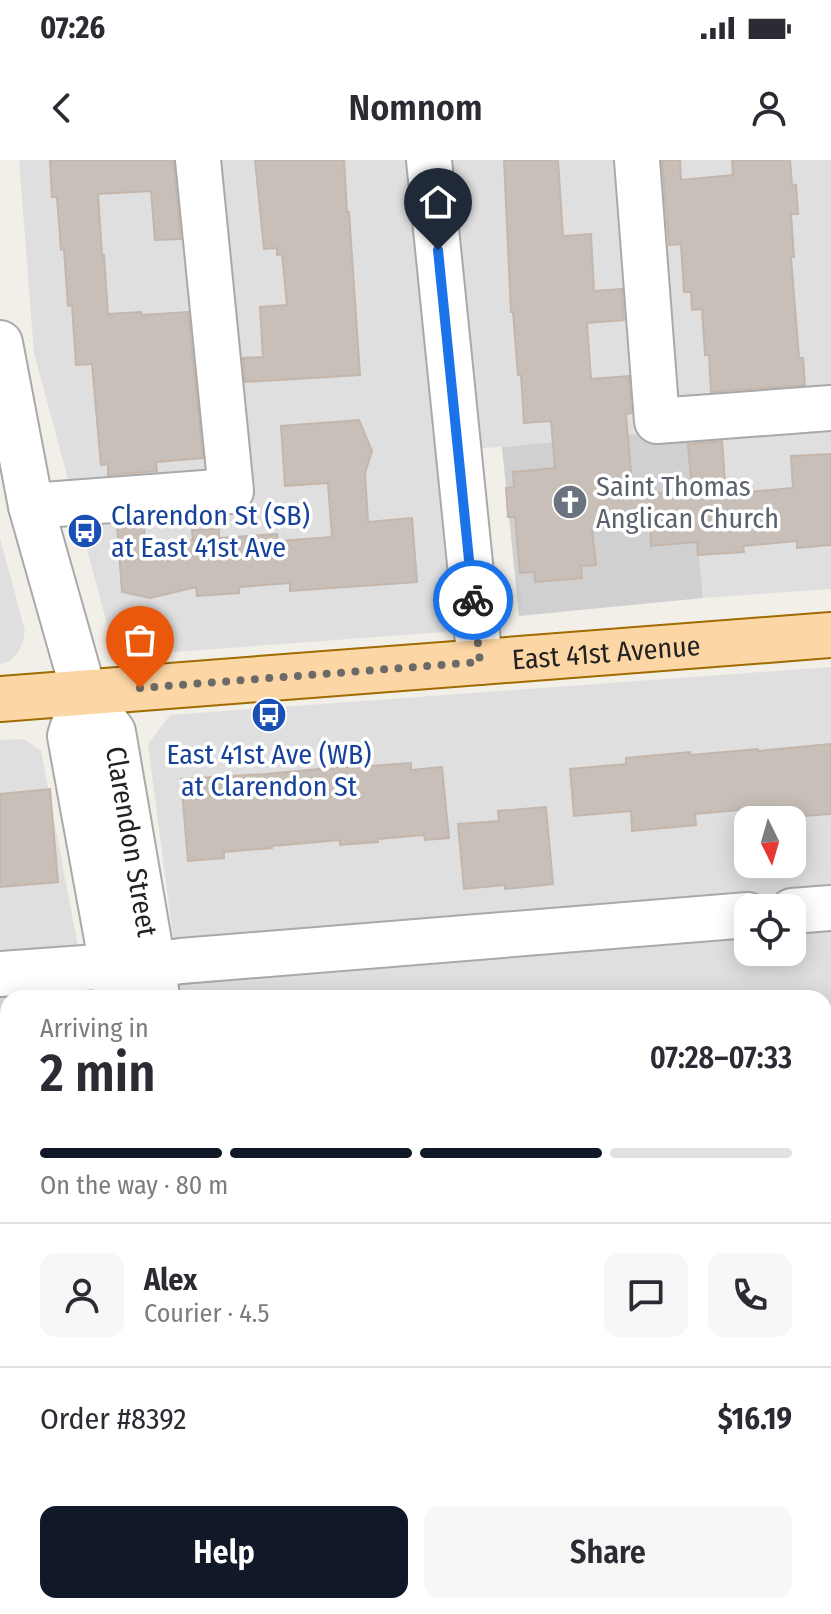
<!DOCTYPE html>
<html lang="en">
<head>
<meta charset="utf-8">
<style>
  :root { --surface:#fff; --page:#f7f7f7; --text:#2b2b33; --muted:#7c7c81; --line:#e1e1e2; --accent:#111827 }
  body { margin:0; font-family:"Fira Sans Condensed",sans-serif; background:var(--page); color:var(--text); height:100vh; display:flex; flex-direction:column; font-size:30px; white-space:nowrap }
  * { box-sizing:border-box; margin:0 }
  p { font-size:26px; color:var(--muted) }
  .icon { flex:none; width:44px; height:44px; fill:none; stroke:currentColor; stroke-width:2; stroke-linecap:round; stroke-linejoin:round }
  .map { position:relative; flex:1; overflow:hidden }
  .drawer { position:absolute; left:0px; top:830px; width:832px; height:624px; display:flex; flex-direction:column; background:var(--surface); border-radius:24px 24px 0 0; box-shadow:0 4px 20px #0003 }
  .drawer>* { flex:none }
  .needle { width:52px; rotate:175deg }
  .tools { position:absolute; left:734px; top:646px; display:grid; gap:16px }
  .tools a { display:grid; place-items:center; width:72px; height:72px; border-radius:16px; background:var(--surface); box-shadow:0 4px 20px #0003; font-size:40px }
  .pin { position:absolute; display:grid; place-items:center; width:68px; height:68px; color:#fff; margin:-82px -34px; border-radius:50% 50% 50% 0; rotate:-45deg; box-shadow:0 0 8px #0007 }
  .pin .icon { rotate:45deg }
  .courier { position:absolute; display:grid; place-items:center; width:80px; height:80px; margin:-40px; border:6px solid #1a73e8; border-radius:50%; background:#fff; color:#222; box-shadow:0 2px 10px #0007 }
  .headline em { font-style:normal; font-weight:600 }
  .headline div { display:flex; flex-direction:column-reverse }
  .headline { display:flex; align-items:center; justify-content:space-between; height:136px; padding:0 40px }
  h1 { font-size:52px; font-weight:600; line-height:60px }
  .bar { display:grid; grid-template-columns:repeat(4,1fr); gap:12px 8px; align-content:center; height:96px; padding:0 40px }
  .bar i { height:10px; border-radius:6px; background:var(--line) }
  .bar .active { background:var(--accent) }
  .bar p { grid-column:span 4 }
  .line { display:flex; align-items:center; gap:20px; padding:0 40px; border-top:2px solid var(--line) }
  .line div { flex:1 }
  .round { display:grid; place-items:center; flex:none; width:84px; height:84px; border-radius:16px; background:var(--page) }
  .cta { display:flex; gap:16px; margin-top:auto; padding:16px 40px }
  .cta a { flex:1; height:92px; border-radius:16px; background:var(--accent); color:#fff; font-size:32px; font-weight:600; line-height:92px; text-align:center }
  .cta a+a { background:var(--page); color:var(--text) }
  .status { display:flex; justify-content:space-between; align-items:center; height:56px; padding:0 40px; background:var(--surface); direction:ltr }
  .status svg { height:22px; fill:currentColor }
  header { display:flex; justify-content:space-between; align-items:center; height:104px; padding:0 40px; background:var(--surface); font-size:36px; font-weight:600 }
  .map>svg:first-child { display:block }
  .residential { fill:#e0dfdf; fill-rule:evenodd }
  .religious { fill:#d0d0d0 }
  .building { fill:#c7bfb8; stroke:#c4b6ab; stroke-width:2 }
  .lines { fill:none; stroke-linecap:round; stroke-linejoin:round }
  .minor-casing { stroke:#a9a9a9; stroke-width:48 }
  .major-casing { stroke:#a06b00; stroke-width:48 }
  .minor { stroke:#fff; stroke-width:44 }
  .major { stroke:#fcd6a4; stroke-width:44 }
  .done { stroke:#6b6a68; stroke-width:8; stroke-dasharray:0 14.4 }
  .route { stroke:#1a73e8; stroke-width:10 }
  .labels { text-anchor:middle; stroke-width:7; stroke-linejoin:round; paint-order:stroke }
  .worship-label { font-size:28px; fill:#5b616d; stroke:#fff; text-anchor:start }
  .transit-label { font-size:28px; fill:#164399; stroke:#fff; text-anchor:start }
  .street-label { font-size:28px; fill:#222; stroke:#fff }
</style>
</head>
<body>
<div class="status"><b>07:26</b><svg viewBox="0 0 49 12"><path d="M0 12V9h3v3zM5 12V6h3v6zM10 12V3h3v9zM15 12V0h3v12zM26 1h20v11H26zM47 4h2v5h-2z"/></svg></div>
<header><svg class="icon" aria-label="back" viewBox="0 0 24 24"><path d="M15 5l-7 7 7 7"/></svg>Nomnom<svg class="icon" aria-label="person" viewBox="0 0 24 24"><circle cx="12" cy="8" r="4"/><path d="M4 21q1-7 8-7t8 7"/></svg></header>
<div class="map">
<svg width="831" height="1454" viewBox="0 0 831 1454">
  <rect width="100%" height="100%" fill="#f2efe9"/>
  <path class="residential" d="M19,0h812v429l-128,9 -18,-169 -183,18 -59,3 15,166 -13,16 -313,23 -19,-9 -79,-293z
    M0,378l25,93 -2,11 -6,12 -8,7 -9,3z
    M831,507v947h-603l-1,-8h597v-608h-643l-33,-254 22,-29zM748,660h44v44h-44zM748,748h44v44h-44z
    M24,579l17,12 39,206 4,41h-76v608h133l1,8h-142v-874z"/>
  <path class="religious" d="M686,269l17,169 -184,18 -17,-169z"/>
  <path class="building" d="M50,0h123l8,79 -26,1 -4,-49 -53,3 4,61h2l4,59 33,-2 1,3 46,-3 15,146 -47,4 1,9 -49,4v-11l-7,1 -9,-101 -16,1 -4,-60 -4,1 -4,-57 -3,1 -4,-53h-5z
    M255,0h89l3,52h2l11,163 -115,7 -2,-24 20,-1 -3,-50 27,-2 -5,-51 -5,1v-7l-13,1z
    M504,0h54l5,76 28,-2 3,57 28,-2 2,31 -37,3 4,56 38,-3 2,37 -5,1 7,81 59,-5 -4,-46 34,-3 4,53 67,-6 -2,-32 40,-2v91l-34,3v-7l-54,5 1,6 -46,3 -1,-13 -46,4 -1,-23 -58,5 4,37 -15,1 1,12 -47,4 -1,-10 -14,1 -5,-56h-7l-2,-29 8,-1 -1,-15 42,-4 -4,-47 -27,2 -3,-48h-3l-5,-63h-2z
    M662,0h18l1,20 52,-5 -1,-15h58l2,26 4,-1 2,29h-7l3,43h-3l8,101h4l2,27 -94,7 -2,-37h-4l-3,-46 -10,1 -1,-18h-7l-3,-48 -12,1z
    M359,260l13,31 -7,22 3,49 44,-4 5,64 -127,9v-8l-51,4v6l-42,3 -1,-9 -46,11 -28,-6 -5,-67 27,-2 1,21 48,-4 -1,-10 27,-1v9l58,-4 1,7 54,-4 -4,-54 -43,3 -4,-60z
    M831,584v70l-54,4 -1,-11 -81,7 1,11 -64,6 -1,-20 -57,5 -4,-47 56,-5v-6l64,-6v3l68,-6v2z
    M411,603v7l31,-3 7,71 -24,2 -1,-5 -46,4v3l-38,3v-5l-68,6v2l-48,4v6l-36,3 -7,-82 85,-5 105,-10 1,2z
    M50,629l8,93 -58,5v-93z
    M546,647l7,77 -48,5v-4l-41,4 -6,-65 41,-3 -1,-10z"/>
  <g class="lines">
    <defs>
      <g id="minor">
        <path d="M429,0l51,502"/>
        <path d="M637,0l20,261 174,-13"/>
        <path id="s1" d="M0,183l31,163 53,187 29,39 40,233 4,33"/>
        <path d="M31,346l200,-15 -33,-331"/>
        <path d="M84,533l-14,43 42,230 4,32"/>
        <path d="M792,751l39,-3"/>
        <path d="M153,805l28,-4 567,-46"/>
        <path d="M0,814l112,-8"/>
        <path d="M824,1007h7"/>
        <path d="M0,1072l8,-1"/>
        <path d="M824,1264h7"/>
        <path d="M0,1327h8"/>
        <path d="M192,1446l1,8"/>
      </g>
      <g id="major">
        <path id="s2" d="M0,539l831,-64"/>
      </g>
    </defs>
    <use href="#minor" class="minor-casing"/>
    <use href="#major" class="major-casing"/>
    <use href="#minor" class="minor"/>
    <use href="#major" class="major"/>
  </g>
  <g class="lines">
    <path class="done" d="M140,528l340,-26 -7,-62"/>
    <path class="route" d="M438,90l35,350"/>
  </g>
  <defs>
    <symbol id="church-disc" viewBox="-11 -11 22 22"><circle r="9.5" fill="#6b7280" stroke="#fff"/><path d="M-1.2-6h2.4v3.5h3.3v2.4h-3.3V6h-2.4V-.1h-3.3v-2.4h3.3Z" fill="#fff"/></symbol>
    <symbol id="bus-disc" viewBox="-11 -11 22 22"><circle r="9.5" fill="#1a4fb4" stroke="#fff"/><path d="M-5-6H5V4H4V6H2V4H-2V6H-4V4H-5ZM-3.5-4V0h7V-4ZM-3.5 1.2v1.5H-2V1.2ZM2 1.2v1.5H3.5V1.2Z" fill="#fff"/></symbol>
  </defs>
  <g fill-rule="evenodd">
    <use href="#church-disc" x="550" y="322" width="40" height="40"/>
    <use href="#bus-disc" x="65" y="351" width="40" height="40"/>
    <use href="#bus-disc" x="249" y="535" width="40" height="40"/>
  </g>
  <g class="labels">
    <g class="worship-label">
      <text x="596" y="336">Saint Thomas<tspan x="596" dy="32">Anglican Church</tspan></text>
    </g>
    <g class="transit-label">
      <text x="111" y="365">Clarendon St (SB)<tspan x="111" dy="32">at East 41st Ave</tspan></text>
      <text x="269" y="604" text-anchor="middle">East 41st Ave (WB)<tspan x="269" dy="32">at Clarendon St</tspan></text>
    </g>
    <g class="street-label">
      <text dy="10" stroke="none"><textPath href="#s2" startOffset="608">East 41st Avenue</textPath></text>
      <text dy="10" stroke="none"><textPath href="#s1" startOffset="520">Clarendon Street</textPath></text>
    </g>
  </g>
</svg>
<div class="tools">
<a><svg class="needle" viewBox="-14 -14 28 28"><path d="M0-13l5 13h-10z" fill="#e53935"/><path d="M0 13l5-13h-10z" fill="#7c7c81"/></svg></a>
<a><svg class="icon" aria-label="locate" viewBox="0 0 24 24"><circle cx="12" cy="12" r="6"/><path d="M12 2v4M12 18v4M2 12h4M18 12h4"/></svg></a>
</div>
<div class="pin" style="left:140px;top:528px;background:#ea580c"><svg class="icon" aria-label="bag" viewBox="0 0 24 24"><path d="M5 8h14l-1 12H6zM9 8a3 3 0 0 1 6 0"/></svg></div>
<div class="pin" style="left:438px;top:90px;background:#1f2937"><svg class="icon" aria-label="home" viewBox="0 0 24 24"><path d="M3 11l9-7 9 7M6 9v11h12V9"/></svg></div>
<div class="courier" style="left:473px;top:440px"><svg class="icon" aria-label="bike" viewBox="0 0 24 24"><circle cx="6" cy="16" r="4"/><circle cx="18" cy="16" r="4"/><path d="M6 16l4-8h5l3 8M10 8l3 8H6M13 5h3"/></svg></div>
<section class="drawer">
<div class="headline"><div><h1>2 min</h1><p>Arriving in</p></div><em>07:28–07:33</em></div>
<div class="bar"><i class="active"></i><i class="active"></i><i class="active"></i><i></i><p>On the way · 80 m</p></div>
<div class="line" style="height:144px"><a class="round"><svg class="icon" aria-label="person" viewBox="0 0 24 24"><circle cx="12" cy="8" r="4"/><path d="M4 21q1-7 8-7t8 7"/></svg></a><div><b>Alex</b><p>Courier · 4.5</p></div><a class="round"><svg class="icon" aria-label="chat" viewBox="0 0 24 24"><path d="M4 5h16v11H9l-5 4z"/></svg></a><a class="round"><svg class="icon" aria-label="phone" viewBox="0 0 24 24"><path d="M5 4h4l2 5-3 2q2 4 5 5l2-3 5 2v4C11 20 4 13 5 4z"/></svg></a></div>
<div class="line" style="height:104px"><div>Order #8392</div><b>$16.19</b></div>
<div class="cta"><a>Help</a><a>Share</a></div>
</section>
</div>
</body>
</html>
